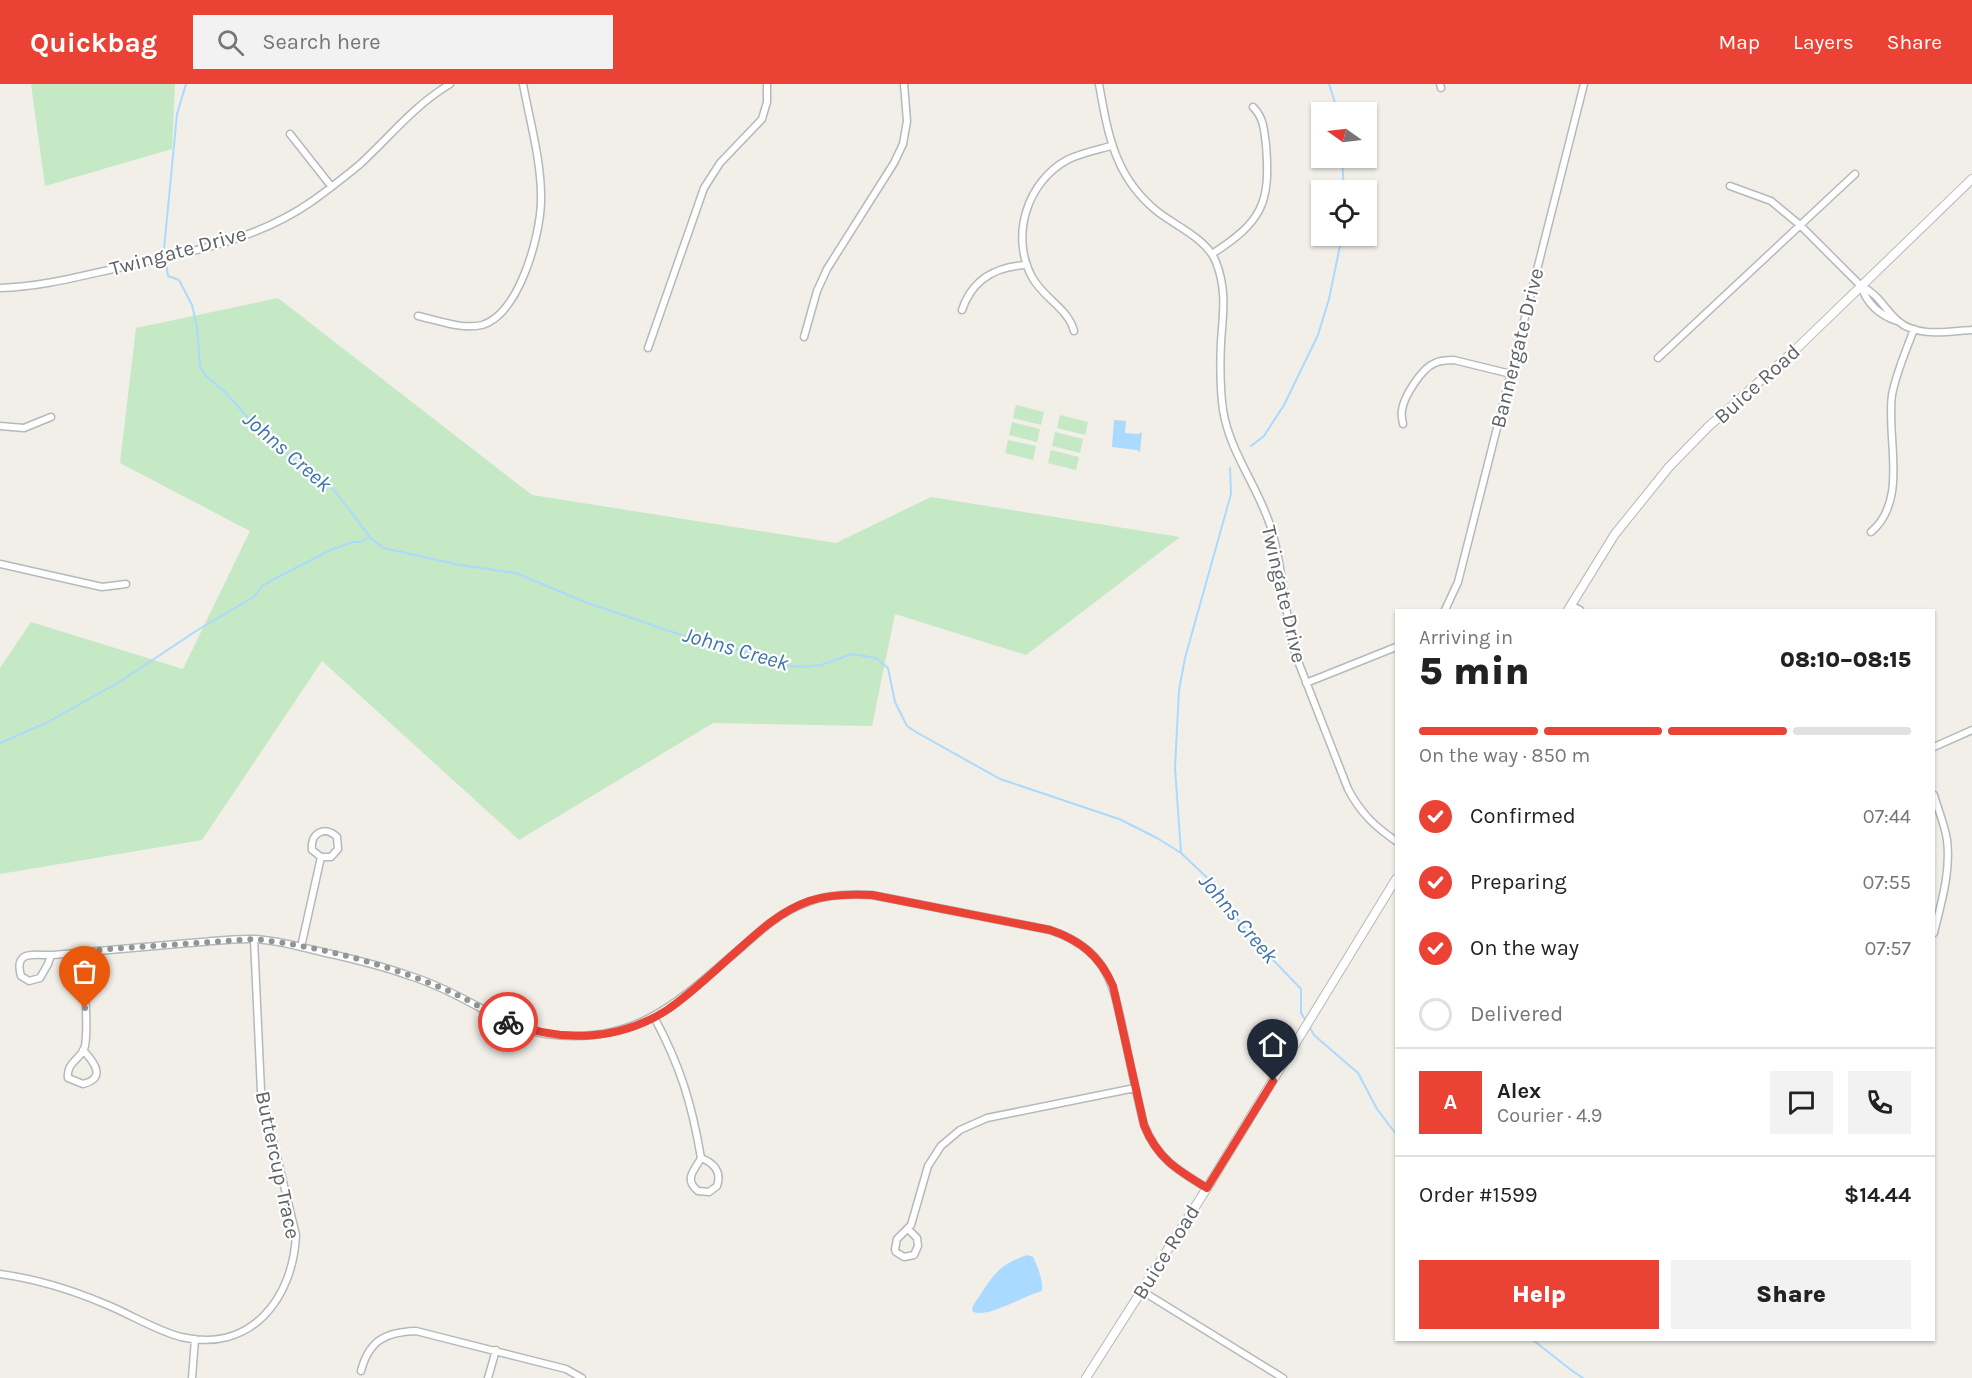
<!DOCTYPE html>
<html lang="en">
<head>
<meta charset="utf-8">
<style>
  :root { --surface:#fff; --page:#f2f2f2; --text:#222; --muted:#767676; --line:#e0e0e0; --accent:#ea4335 }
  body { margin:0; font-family:Karla,sans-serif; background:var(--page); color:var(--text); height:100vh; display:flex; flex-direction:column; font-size:22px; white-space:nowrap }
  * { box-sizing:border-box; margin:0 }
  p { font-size:20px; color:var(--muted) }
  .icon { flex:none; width:33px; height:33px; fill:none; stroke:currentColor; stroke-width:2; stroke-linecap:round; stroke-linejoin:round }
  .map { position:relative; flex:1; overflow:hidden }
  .details { position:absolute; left:1395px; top:525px; width:540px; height:732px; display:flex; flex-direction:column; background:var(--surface); border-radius:0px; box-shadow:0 2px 4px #0004 }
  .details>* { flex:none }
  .needle { width:39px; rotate:284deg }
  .tools { position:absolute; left:1311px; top:18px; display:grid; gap:12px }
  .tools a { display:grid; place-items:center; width:66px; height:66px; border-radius:0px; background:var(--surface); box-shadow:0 2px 4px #0004; font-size:30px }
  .pin { position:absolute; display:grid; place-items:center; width:51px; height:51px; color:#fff; margin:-62px -26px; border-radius:50% 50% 50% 0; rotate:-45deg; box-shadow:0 0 6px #0007 }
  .pin .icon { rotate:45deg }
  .courier { position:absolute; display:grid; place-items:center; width:60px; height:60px; margin:-30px; border:4px solid #ea4335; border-radius:50%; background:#fff; color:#222; box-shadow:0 2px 8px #0007 }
  .head em { font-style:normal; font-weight:800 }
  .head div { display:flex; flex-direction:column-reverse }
  .head { display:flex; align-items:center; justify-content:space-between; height:102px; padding:0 24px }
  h1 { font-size:39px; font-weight:800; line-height:45px }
  .bar { display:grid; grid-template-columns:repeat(4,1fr); gap:9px 6px; align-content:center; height:72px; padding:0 24px }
  .bar i { height:8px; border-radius:4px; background:var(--line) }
  .bar .selected { background:var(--accent) }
  .bar p { grid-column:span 4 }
  .line { display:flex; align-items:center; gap:15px; padding:0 24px; border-top:2px solid var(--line) }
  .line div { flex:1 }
  .round { display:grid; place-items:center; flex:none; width:63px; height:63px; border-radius:0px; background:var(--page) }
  ol { padding:0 24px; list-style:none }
  li { display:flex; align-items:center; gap:18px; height:66px }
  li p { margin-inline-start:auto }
  li .icon { padding:6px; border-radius:50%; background:var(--accent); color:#fff; stroke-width:4 }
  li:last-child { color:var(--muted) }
  li i { width:33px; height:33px; border:3px solid var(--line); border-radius:50% }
  .button { display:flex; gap:12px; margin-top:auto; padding:12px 24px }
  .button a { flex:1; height:69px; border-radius:0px; background:var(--accent); color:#fff; font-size:24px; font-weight:800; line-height:69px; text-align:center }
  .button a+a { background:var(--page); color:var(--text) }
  header { display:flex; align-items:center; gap:36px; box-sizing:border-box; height:84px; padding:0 30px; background:var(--accent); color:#fff }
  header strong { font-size:28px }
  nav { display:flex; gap:33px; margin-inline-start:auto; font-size:21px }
  .search { width:420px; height:54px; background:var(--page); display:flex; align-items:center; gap:15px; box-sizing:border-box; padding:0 21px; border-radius:0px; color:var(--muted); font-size:22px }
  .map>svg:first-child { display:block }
  .green { fill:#c5e8c5 }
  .water { fill:#aadaff }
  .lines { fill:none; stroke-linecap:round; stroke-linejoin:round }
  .stream { stroke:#aadaff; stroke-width:2 }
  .minor-casing { stroke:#b5b8bc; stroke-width:9 }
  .tertiary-casing { stroke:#b5b8bc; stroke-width:10 }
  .minor { stroke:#fff; stroke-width:6 }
  .tertiary { stroke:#fff; stroke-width:8 }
  .done { stroke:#929495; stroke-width:6; stroke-dasharray:0 10.8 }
  .route { stroke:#ea4335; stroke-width:8 }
  .labels { text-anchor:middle; stroke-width:4.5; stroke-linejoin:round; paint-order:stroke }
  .street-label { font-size:21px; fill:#5f6368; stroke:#fff }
  .water-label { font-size:22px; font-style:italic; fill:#4174aa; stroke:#fff }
</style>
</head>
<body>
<header>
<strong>Quickbag</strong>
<div class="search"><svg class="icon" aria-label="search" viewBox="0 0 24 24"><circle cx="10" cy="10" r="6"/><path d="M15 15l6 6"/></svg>Search here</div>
<nav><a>Map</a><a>Layers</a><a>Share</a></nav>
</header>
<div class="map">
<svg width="1972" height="1294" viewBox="0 0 1972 1294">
  <rect width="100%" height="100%" fill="#f1efe8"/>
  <path class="green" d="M31,0h144l-3,65 -127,37z
    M278,214l254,197 304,48 95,-46 249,40 -154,118 -131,-41 -23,112 -159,-3 -194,117 -197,-179 -120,179 -202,34v-206l31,-46 152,47 67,-138 -130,-68 16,-135z
    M1016,321l28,7 -3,13 -28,-7z
    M1060,331l28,7 -3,13 -28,-7z
    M1012,338l28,7 -3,13 -28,-7z
    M1055,348l28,7 -3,14 -28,-7z
    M1008,356l28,6 -3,14 -28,-7z
    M1051,366l28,7 -3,13 -28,-7z"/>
  <path class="water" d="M1114,336l12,1 -1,12 14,1 3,-2 -2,20 -3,-2 -25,-3z
    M1027,1171l6,2c5,10 10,23 9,34 -19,5 -53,27 -69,21l-1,-3c2,-7 7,-11 10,-17 14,-21 20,-28 45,-37z"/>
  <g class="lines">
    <path class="stream" d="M1329,0l9,28
      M1342,74l2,32
      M164,165l13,-135 9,-30
      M166,178l2,14 11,4 13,25 5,22 3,40 6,9 18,15 29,32 27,25 54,42 36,47 13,11 77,17 56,8 69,29 102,35 70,17 33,12 12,1 19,-2 31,-11 24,4 12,10 7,34 12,24 9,6 84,47 119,40 38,19 24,15 35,33 22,34 18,22 45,47v24l5,8
      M1251,362l13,-10 20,-31 34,-70 11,-36 13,-63
      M0,659l48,-21 73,-41 75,-50 59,-35 7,-10 12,-7 57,-29 22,-8h8l9,-5
      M1181,769l-6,-85 4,-78 6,-32 46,-164 -1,-26
      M1309,942l5,9 44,38 19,36 19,25
      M1533,1256l38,30 12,8"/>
    <defs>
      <path id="minor" d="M1099,0c9,51 16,94 59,128 18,14 49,27 58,50 11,28 7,51 5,80 -1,22 -1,46 2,68 7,44 37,79 49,121 12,41 12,84 24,125l52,133c12,23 26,37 48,52
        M1440,0l1,4
        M290,50l41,52
        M1730,102l41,15 29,24 61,61c18,8 23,23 37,35 19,17 52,10 74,9
        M1212,170c49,-32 59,-49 54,-109 -2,-15 -2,-27 -13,-38
        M1861,202c6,18 18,29 36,35
        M0,204c41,-1 81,-12 122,-21 64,-14 133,-26 189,-65 16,-11 32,-24 47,-36 32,-29 54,-59 92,-82
        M962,226c10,-30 34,-44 65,-45
        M418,232c19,4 44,14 64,9 37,-11 58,-88 59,-123 1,-39 -11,-80 -18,-118
        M1074,247c-6,-23 -31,-33 -42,-54 -22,-41 -5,-95 35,-117 14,-7 30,-10 44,-14
        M804,253l13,-46 10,-22 67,-106 9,-19 4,-23 -3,-37
        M648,264l56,-160 16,-25 42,-44 5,-17v-18
        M1658,274l197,-184
        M1403,340c-1,-5 -2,-9 -1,-14 2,-14 20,-42 33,-47 6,-3 12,-3 19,-3l57,14
        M0,342l24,2 27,-11
        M1871,448c38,-32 15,-94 21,-137 4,-22 14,-44 22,-66
        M0,480l102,23 24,-3
        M1571,521l9,5
        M1445,526l13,-28 126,-498
        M1306,599l90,-36
        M1934,663l38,-17
        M1934,711c4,15 11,30 13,45 4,32 -6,63 -13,93
        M301,863l20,-90 -9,-7c-2,-17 13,-25 25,-13l1,12 -7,8h-10
        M81,867c2,26 8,70 4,95 -3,13 -19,16 -17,32l15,6c24,-6 11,-22 0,-34
        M51,871l-3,9 -8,14 -11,3 -8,-5c-8,-28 16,-20 32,-21 45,-4 90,-8 136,-12 21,-1 43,-5 65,-4 22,1 43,7 64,12 29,7 58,13 86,23 24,7 47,18 69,30 23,12 47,26 73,30 90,13 134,-34 197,-88 20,-18 39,-35 65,-44 21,-8 43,-8 64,-7l178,35c59,20 63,54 75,109 6,29 12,57 19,86 13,33 33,45 63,63
        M654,933c26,48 38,87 47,141 -6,12 -18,21 -3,33l11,1 8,-6c5,-14 -3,-23 -16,-28
        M908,1145l9,9 1,8 -4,9 -10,2 -8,-5 -1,-3 2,-10 14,-14 17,-59 13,-20 19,-16 27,-12 148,-30
        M0,1190c36,5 72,16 105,30 25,10 50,26 76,33 70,16 112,-38 115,-102l-35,-144 -7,-152
        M1142,1207l141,87
        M361,1287c8,-31 25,-39 55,-40l150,38 16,9
        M192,1294l3,-39
        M488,1294l8,-28"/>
      <path id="tertiary" d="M1568,526l47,-76 54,-67 39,-40 86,-76 178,-172
        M1086,1294l121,-190 189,-309"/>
    </defs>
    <use href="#minor" class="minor-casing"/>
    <use href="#tertiary" class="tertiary-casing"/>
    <use href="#minor" class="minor"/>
    <use href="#tertiary" class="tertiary"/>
  </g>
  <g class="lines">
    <path class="done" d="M85,924l-4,-57 173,-12c65,7 136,26 197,53 19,9 38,20 57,30"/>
    <path class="route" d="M508,938c53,21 111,19 159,-12 25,-17 48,-40 70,-59 22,-20 44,-40 72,-50 20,-7 42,-7 63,-6l178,35c30,10 50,26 63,56l31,139c13,33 33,45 63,63l66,-107"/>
  </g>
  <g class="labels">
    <g class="street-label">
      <text transform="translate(178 167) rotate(-15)" y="7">Twingate Drive</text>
      <text transform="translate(1517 264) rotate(-76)" y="7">Bannergate Drive</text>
      <text transform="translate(1757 300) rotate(-42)" y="7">Buice Road</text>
      <text transform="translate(1284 510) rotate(77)" y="7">Twingate Drive</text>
      <text transform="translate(278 1081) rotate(78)" y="7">Buttercup Trace</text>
      <text transform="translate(1166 1168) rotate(-58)" y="7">Buice Road</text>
    </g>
    <g class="water-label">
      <text transform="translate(288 367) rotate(41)" y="8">Johns Creek</text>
      <text transform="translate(736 564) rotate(16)" y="8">Johns Creek</text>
      <text transform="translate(1239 834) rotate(50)" y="8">Johns Creek</text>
    </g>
  </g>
</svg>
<div class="tools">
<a><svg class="needle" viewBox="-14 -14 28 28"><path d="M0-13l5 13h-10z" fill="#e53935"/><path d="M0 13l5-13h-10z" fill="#767676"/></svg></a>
<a><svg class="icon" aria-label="locate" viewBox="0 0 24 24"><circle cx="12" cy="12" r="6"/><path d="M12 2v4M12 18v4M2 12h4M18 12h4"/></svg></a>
</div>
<div class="pin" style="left:85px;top:924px;background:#ea580c"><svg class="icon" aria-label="bag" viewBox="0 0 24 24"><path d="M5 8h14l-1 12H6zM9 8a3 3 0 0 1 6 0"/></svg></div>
<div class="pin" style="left:1273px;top:997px;background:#1f2937"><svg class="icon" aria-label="home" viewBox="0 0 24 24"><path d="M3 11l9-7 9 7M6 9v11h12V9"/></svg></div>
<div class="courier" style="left:508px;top:938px"><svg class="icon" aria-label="bike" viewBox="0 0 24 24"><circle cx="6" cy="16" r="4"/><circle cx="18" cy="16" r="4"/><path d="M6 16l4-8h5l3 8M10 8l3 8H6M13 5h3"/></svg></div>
<section class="details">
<div class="head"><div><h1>5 min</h1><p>Arriving in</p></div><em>08:10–08:15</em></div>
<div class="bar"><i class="selected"></i><i class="selected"></i><i class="selected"></i><i></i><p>On the way · 850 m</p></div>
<ol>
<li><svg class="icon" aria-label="check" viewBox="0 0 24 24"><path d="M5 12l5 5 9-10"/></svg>Confirmed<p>07:44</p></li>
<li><svg class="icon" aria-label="check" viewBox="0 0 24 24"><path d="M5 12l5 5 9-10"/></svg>Preparing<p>07:55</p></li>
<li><svg class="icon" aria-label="check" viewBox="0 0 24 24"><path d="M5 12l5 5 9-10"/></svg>On the way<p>07:57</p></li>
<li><i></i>Delivered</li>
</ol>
<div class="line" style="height:108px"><b class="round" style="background:var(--accent);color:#fff">A</b><div><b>Alex</b><p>Courier · 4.9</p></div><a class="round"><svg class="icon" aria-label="chat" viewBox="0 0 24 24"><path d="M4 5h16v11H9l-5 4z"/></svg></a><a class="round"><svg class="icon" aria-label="phone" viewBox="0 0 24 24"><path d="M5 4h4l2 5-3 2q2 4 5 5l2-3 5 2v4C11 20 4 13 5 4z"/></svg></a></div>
<div class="line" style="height:78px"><div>Order #1599</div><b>$14.44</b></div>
<div class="button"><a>Help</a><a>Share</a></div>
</section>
</div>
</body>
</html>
